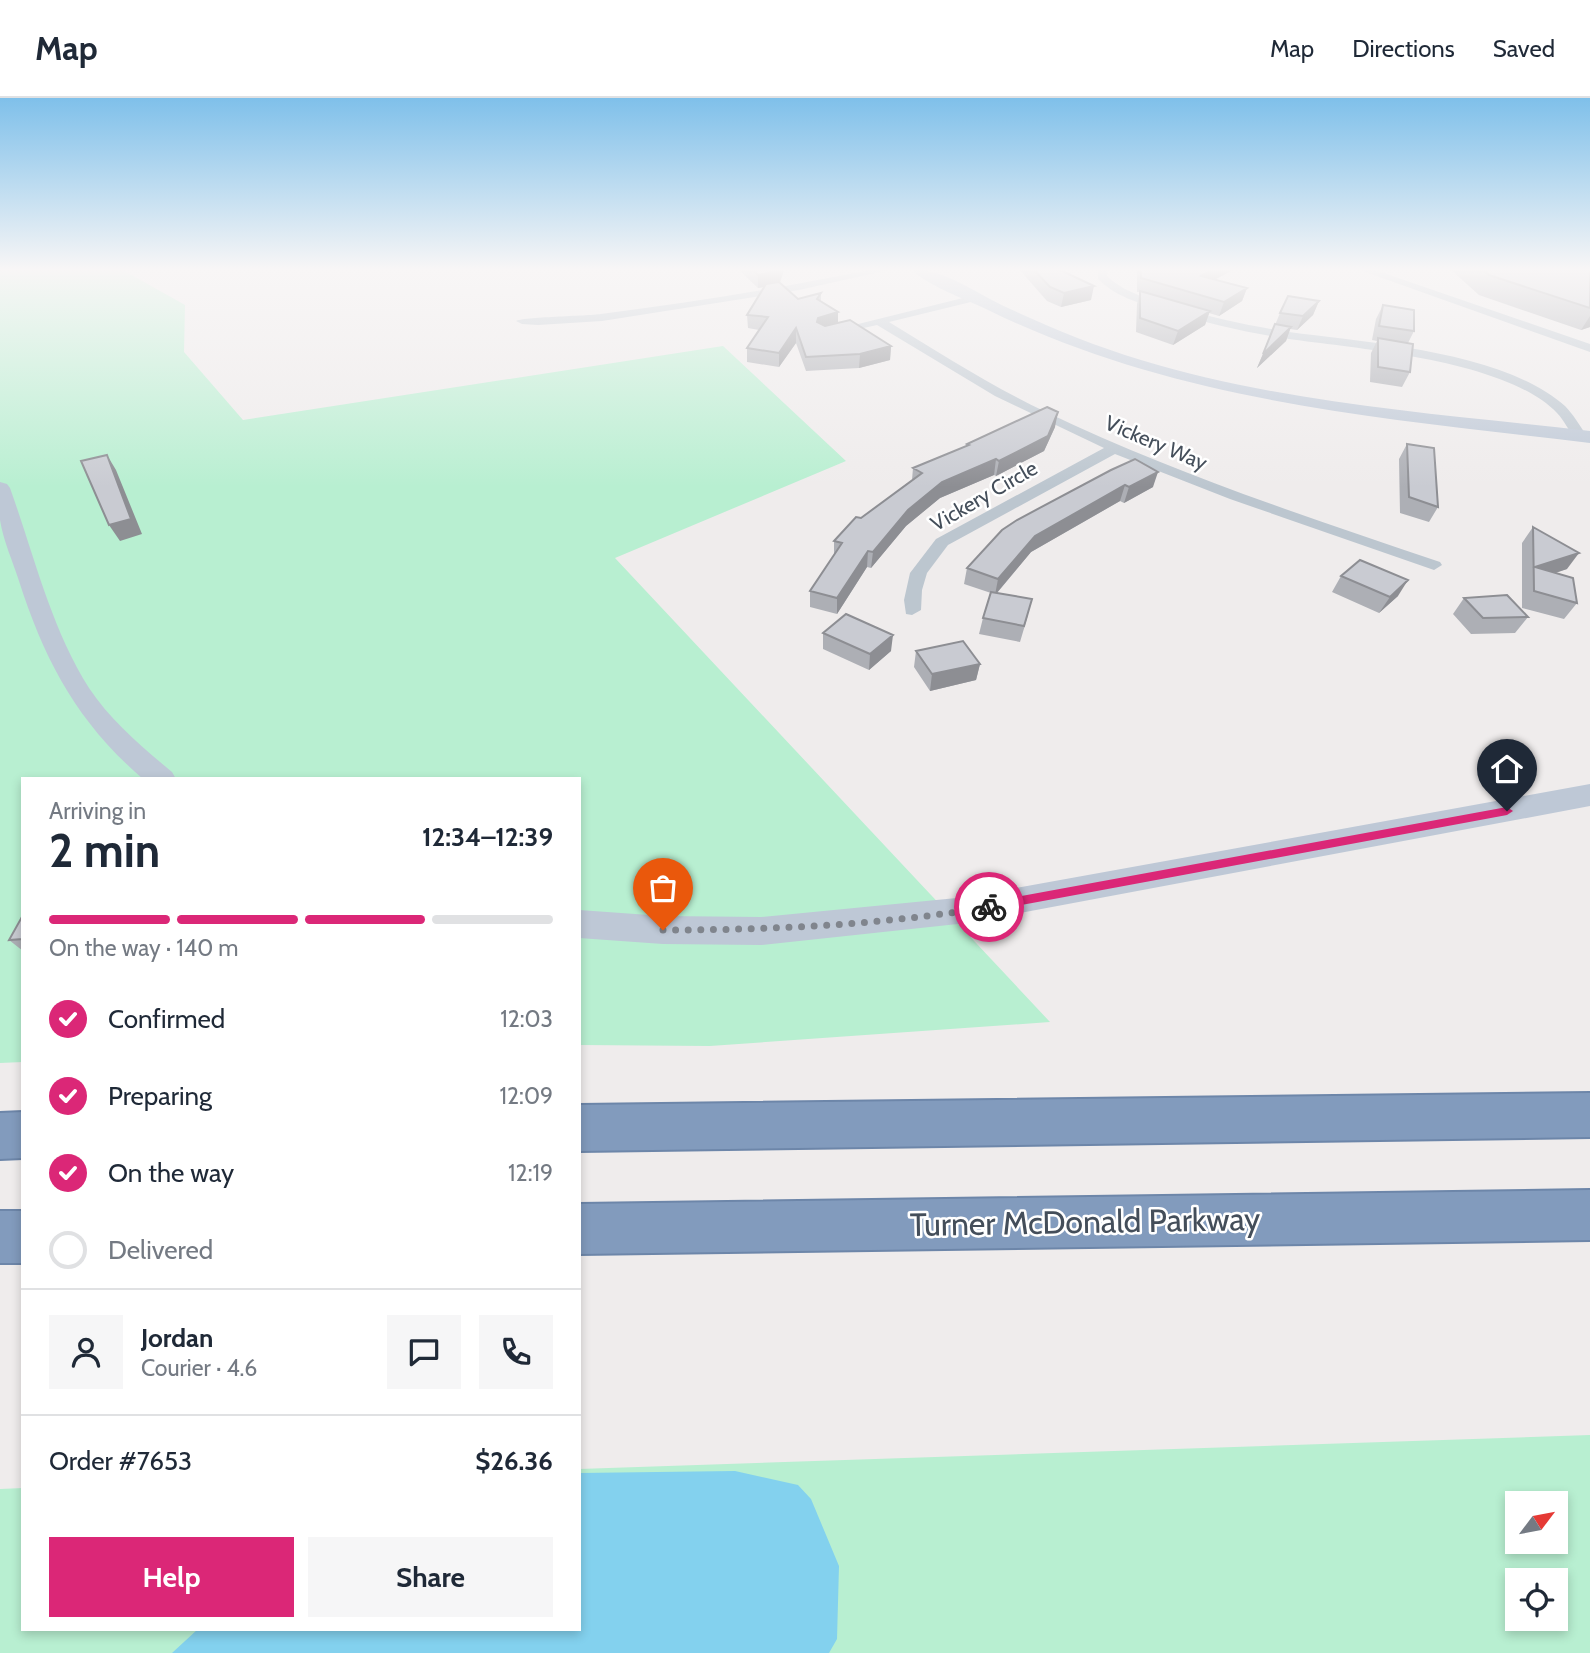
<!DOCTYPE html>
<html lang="en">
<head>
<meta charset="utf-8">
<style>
  :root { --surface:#fff; --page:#f6f6f7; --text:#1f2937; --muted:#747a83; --line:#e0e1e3; --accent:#db2777 }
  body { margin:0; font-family:Cabin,sans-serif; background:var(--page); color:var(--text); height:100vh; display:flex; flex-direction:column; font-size:26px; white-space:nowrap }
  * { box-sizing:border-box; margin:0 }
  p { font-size:23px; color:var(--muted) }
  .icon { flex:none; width:38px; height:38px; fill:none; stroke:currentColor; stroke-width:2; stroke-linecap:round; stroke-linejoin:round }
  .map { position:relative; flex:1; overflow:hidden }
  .drawer { position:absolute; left:21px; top:679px; width:560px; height:854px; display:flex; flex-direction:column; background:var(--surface); border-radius:0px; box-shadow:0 4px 10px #0003 }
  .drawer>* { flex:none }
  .needle { width:46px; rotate:58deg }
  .tools { position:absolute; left:1505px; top:1393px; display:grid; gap:14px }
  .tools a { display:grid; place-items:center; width:63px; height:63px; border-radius:0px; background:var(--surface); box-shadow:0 4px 10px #0003; font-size:35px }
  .pin { position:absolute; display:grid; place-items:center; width:60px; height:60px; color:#fff; margin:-72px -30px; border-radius:50% 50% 50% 0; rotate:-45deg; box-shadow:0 0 7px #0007 }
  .pin .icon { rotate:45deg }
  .courier { position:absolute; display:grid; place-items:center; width:70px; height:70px; margin:-35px; border:5px solid #db2777; border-radius:50%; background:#fff; color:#222; box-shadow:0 2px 9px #0007 }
  .overview em { font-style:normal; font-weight:700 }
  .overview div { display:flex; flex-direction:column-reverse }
  .overview { display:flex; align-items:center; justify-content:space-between; height:119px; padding:0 28px }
  h1 { font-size:46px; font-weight:700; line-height:52px }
  .bar { display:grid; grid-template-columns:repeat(4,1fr); gap:10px 7px; align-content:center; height:84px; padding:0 28px }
  .bar i { height:9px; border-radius:5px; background:var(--line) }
  .bar .active { background:var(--accent) }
  .bar p { grid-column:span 4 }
  .line { display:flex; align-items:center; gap:18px; padding:0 28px; border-top:2px solid var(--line) }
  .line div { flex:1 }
  .round { display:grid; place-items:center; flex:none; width:74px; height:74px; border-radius:0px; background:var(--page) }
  ol { padding:0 28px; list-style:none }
  li { display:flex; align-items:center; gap:21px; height:77px }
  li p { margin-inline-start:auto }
  li .icon { padding:7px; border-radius:50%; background:var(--accent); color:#fff; stroke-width:4 }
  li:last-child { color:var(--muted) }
  li i { width:38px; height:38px; border:4px solid var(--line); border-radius:50% }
  .action { display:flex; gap:14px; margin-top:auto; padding:14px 28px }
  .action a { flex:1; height:80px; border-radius:0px; background:var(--accent); color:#fff; font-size:28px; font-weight:700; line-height:80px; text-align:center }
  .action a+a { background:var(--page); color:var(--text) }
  header { display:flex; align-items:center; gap:42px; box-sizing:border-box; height:98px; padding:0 35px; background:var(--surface); border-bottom:2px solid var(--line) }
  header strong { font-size:33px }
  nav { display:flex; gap:38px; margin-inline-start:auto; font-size:24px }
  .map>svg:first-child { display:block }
  .green { fill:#b8efd1; fill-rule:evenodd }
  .water { fill:#83d1ee }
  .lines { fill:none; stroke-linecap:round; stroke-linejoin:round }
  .highway-casing { stroke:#6d86a9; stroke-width:4 }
  .street { fill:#bcc6cf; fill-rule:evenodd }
  .secondary { fill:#bec8d6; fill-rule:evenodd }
  .highway { fill:#829bbd; fill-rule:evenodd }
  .wall { fill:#adafb5 }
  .shaded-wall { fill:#8d8e93 }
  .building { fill:#c9cbd2; stroke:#8d8e93; stroke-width:2 }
  .route { fill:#db2777 }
  .done { stroke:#80858d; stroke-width:7; stroke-dasharray:0 12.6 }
  .labels { text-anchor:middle; stroke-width:5; stroke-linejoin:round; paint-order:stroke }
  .far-street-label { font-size:21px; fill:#444e5a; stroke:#fff }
  .near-street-label { font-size:32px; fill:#444e5a; stroke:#fff }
</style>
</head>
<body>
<header>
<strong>Map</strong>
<nav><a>Map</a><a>Directions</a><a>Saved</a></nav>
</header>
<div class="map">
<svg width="1590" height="1555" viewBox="0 0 1590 1555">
  <rect width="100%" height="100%" fill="#efecec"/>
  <path class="green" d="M0,171h121l64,36 -1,47 59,68 480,-74 123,115 -231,97 435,464 -340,24 -131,-1v-266h-556v283l-23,1z
    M1590,1337v218h-1590v-164l23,-1v141h556v-160zM1517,1405h39v39h-39zM1517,1482h39v39h-39z"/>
  <path class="water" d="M735,1373l63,14 13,14 28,67 -2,73 -8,14h-657l26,-24h381v-156z"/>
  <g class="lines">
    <defs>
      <path id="highway" d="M1590,995v44l-1011,14v-46z
        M23,1014v46l-23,1v-46z
        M1590,1092v50l-1011,14v-50z
        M0,1113h23v52h-23z"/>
    </defs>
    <use href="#highway" class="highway-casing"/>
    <path class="street" d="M873,171h20l-94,21 -197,31 -64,4 -16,-1 -6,-3c6,-4 71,-5 85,-7 91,-12 182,-26 272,-45z
      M1098,171h10l-1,7c20,19 47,24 73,32 36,11 72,18 109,24 80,11 214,19 276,74 8,8 15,20 22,30l-7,4 -5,-1c-6,-8 -11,-19 -18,-26 -51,-53 -197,-64 -268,-74 -40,-6 -80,-15 -119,-27 -26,-8 -52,-13 -72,-33z
      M1357,171h15l218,75v8z
      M975,197l4,1v4l-90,22c51,31 102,64 157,90 127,61 261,105 394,150l2,3 -8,5 -204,-71 -115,-45 -167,91 -21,28 -5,17 -1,20 -9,5 -6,-1 -2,-14 6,-27 26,-34 168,-91 -109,-52 -118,-71 -45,10 -6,-3z"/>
    <path class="secondary" d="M911,171c34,0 66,25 97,39 43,20 87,38 133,52 145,44 299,54 449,71v12c-208,-25 -413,-40 -604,-134 -21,-10 -60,-24 -75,-40z
      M0,384l7,2 3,4c24,67 41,140 79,200 22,33 53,59 83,84l4,7h-33c-65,-56 -98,-117 -124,-198 -6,-19 -16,-41 -19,-61 0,-12 0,-26 0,-38z
      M1590,686v22l-623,117 -206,22 -98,-1 -84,-6v-28l84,6 98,1 206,-20z"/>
    <use href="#highway" class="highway"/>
  </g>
  <path class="wall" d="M738,171h46l-4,14 18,16 23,-6v9l17,21 53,23 -1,14 -31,8 -53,3 -10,-28 -17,24 -32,-5v-14l12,-18 -11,-2 -1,-13 18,-28 -7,1z
    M1019,171h39l33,31 -30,7 -14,-6z
    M1137,171h98l-20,10 32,9 -5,13 -23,15 -10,-3 -4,12 -32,20 -37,-13 1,-28 3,-12h-3z
    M1450,171h140v58l-9,3 -102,-35z
    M1319,203l-6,14 -16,15 -7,-1 -4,12 -29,27 23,-55z
    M1383,207l31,26 -6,12 2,29 -8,15 -32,-5 1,-29 6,-12 -5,-1 4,-21z
    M1055,329l-11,24 -48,25 -2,-1 -54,23 -34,28 -35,42 -4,-1 -30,47 -27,-7v-16l24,-35v-15l27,-23 51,-38 1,-12 53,-22 1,-2z
    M1407,346l31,63 -9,15 -29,-9 -1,-54z
    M1111,372l42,17 -29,16 -4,-2 -89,51 -34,41 31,22 -8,27 -41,-8 4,-16 8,-25 -27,-9 3,-16z
    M1533,429l34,42 -12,4 22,30 -13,16 -42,-11v-65z
    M1341,478l57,20 -19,17 -47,-21z
    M1464,500l64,19 -13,16 -44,1 -18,-20z
    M823,535l68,18 -22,19 -46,-21z
    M916,553l64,13 -4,16 -46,11 -16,-24z
    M23,817v36l-14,-11z"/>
  <path class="shaded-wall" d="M780,171h4v2l-5,13 -21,4v-13z
    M1214,171h21l-38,20 4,-13z
    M1094,188l-3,14 -30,7 3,-14z
    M1247,190l-5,13 -23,15 5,-14z
    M1319,203l-6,14 -16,15 6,-14z
    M1210,213l-5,14 -32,20 5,-14z
    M838,214v14l-21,5 1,-13z
    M1590,218v11l-9,3z
    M1291,229l-5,14 -29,27 6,-14z
    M796,230v15l-17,24v-14z
    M891,248l-1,14 -31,8 1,-14z
    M1058,314l-3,15 -11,24 -48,25 3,-15z
    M107,357l9,15 26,64 -22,7 -11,-16z
    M996,361l-2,16 -54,23 -34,28 -35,42 2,-16 35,-42 34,-28z
    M1158,374l-5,15 -29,16 5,-16z
    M1125,387l-5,16 -89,51 -36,43 3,-16 37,-43z
    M868,453l-1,16 -30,47v-16z
    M1579,455l-12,16 -33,11 1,-13z
    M1408,482l-10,16 -19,17 11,-16z
    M893,537l-2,16 -22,19 1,-16z
    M980,566l-4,16 -46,11 2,-17z"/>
  <path class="building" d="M752,171h28l-1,2 -21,4z
    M1033,171h25l36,17 -30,7 -14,-6z
    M1141,171h73l-13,7 46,12 -23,14 -83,-24z
    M1482,171h108v39l-101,-33z
    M779,184l19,17 23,-6 -4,6 21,13 -20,6 -1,4 8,4 25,-6 41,26 -31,8 -54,3 -10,-29 -17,25 -32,-5 21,-31 -21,-2 19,-31z
    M1140,193l70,20 -32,20 -38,-13z
    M1288,198l31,5 -16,15 -23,-3z
    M1383,207l31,5v21l-35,-5z
    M1275,226l16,3 -28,27z
    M1378,240l35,6 -3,28 -32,-5z
    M1047,309l11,5 -10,24 -49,25 -3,-2 -54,23 -34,28 -35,42 -5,-1 -31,47 -27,-7 32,-48 -8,-2 22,-24 5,1 61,-45 -9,-5 56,-23 -2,-1z
    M1407,346l27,4 4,59 -29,-10z
    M107,357l24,64 -22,6 -28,-64z
    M1135,361l23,13 -29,15 -4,-2 -90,51 -37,43 -31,-11 35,-38 15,-10 94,-50z
    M1533,429l46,26 -44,14 38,11 4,25 -43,-12z
    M1360,462l48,20 -18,17 -49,-21z
    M991,494l41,7 -8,27 -41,-8z
    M1507,497l21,22 -45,1 -19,-20z
    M846,516l47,21 -23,19 -47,-21z
    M963,543l17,23 -48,10 -16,-23z
    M23,817v24l-14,1z"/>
  <linearGradient id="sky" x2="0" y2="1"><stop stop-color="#7fc0ea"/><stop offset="0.44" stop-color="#f8f6f6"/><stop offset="1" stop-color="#f8f6f6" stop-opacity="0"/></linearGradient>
  <rect width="1590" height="389" fill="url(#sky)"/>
  <path class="route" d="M1507,709l6,4 -6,4 -518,96 -6,-4 6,-5z"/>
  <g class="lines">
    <path class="done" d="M663,832c109,0 218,-5 326,-23"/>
  </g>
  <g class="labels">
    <g class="far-street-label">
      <text transform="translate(1156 345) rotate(23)" y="7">Vickery Way</text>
      <text transform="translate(984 398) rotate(-30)" y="7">Vickery Circle</text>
    </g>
    <g class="near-street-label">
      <text transform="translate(1085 1124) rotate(-1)" y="11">Turner McDonald Parkway</text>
    </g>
  </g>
</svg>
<div class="tools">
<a><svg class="needle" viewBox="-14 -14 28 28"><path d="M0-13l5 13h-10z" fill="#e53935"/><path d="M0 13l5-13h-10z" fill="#747a83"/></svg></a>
<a><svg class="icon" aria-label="locate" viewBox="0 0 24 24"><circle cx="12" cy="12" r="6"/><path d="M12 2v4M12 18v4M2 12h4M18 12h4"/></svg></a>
</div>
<div class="pin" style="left:663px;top:832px;background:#ea580c"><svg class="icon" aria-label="bag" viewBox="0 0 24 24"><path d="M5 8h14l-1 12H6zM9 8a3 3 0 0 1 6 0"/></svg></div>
<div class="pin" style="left:1507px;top:713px;background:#1f2937"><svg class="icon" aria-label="home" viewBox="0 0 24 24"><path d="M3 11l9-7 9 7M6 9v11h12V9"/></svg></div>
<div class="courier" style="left:989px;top:809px"><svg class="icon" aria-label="bike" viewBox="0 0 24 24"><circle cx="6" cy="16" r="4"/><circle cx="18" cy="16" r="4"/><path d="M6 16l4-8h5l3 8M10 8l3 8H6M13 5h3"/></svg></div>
<section class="drawer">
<div class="overview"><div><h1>2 min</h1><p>Arriving in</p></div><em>12:34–12:39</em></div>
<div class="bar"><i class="active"></i><i class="active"></i><i class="active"></i><i></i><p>On the way · 140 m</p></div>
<ol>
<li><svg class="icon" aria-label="check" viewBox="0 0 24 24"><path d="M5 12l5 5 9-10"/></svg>Confirmed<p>12:03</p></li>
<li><svg class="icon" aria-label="check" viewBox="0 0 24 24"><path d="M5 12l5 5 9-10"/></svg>Preparing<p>12:09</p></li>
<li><svg class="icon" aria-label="check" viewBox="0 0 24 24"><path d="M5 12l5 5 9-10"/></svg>On the way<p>12:19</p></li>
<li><i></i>Delivered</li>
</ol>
<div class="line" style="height:126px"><a class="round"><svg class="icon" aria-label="person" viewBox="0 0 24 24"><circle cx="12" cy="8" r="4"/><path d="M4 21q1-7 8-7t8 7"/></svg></a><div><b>Jordan</b><p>Courier · 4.6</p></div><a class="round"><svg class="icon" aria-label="chat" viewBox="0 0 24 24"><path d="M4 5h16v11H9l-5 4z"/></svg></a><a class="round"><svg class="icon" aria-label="phone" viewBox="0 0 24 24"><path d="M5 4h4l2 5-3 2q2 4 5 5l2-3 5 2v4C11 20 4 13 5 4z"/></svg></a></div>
<div class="line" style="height:91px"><div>Order #7653</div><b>$26.36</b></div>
<div class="action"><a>Help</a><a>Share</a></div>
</section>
</div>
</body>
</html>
